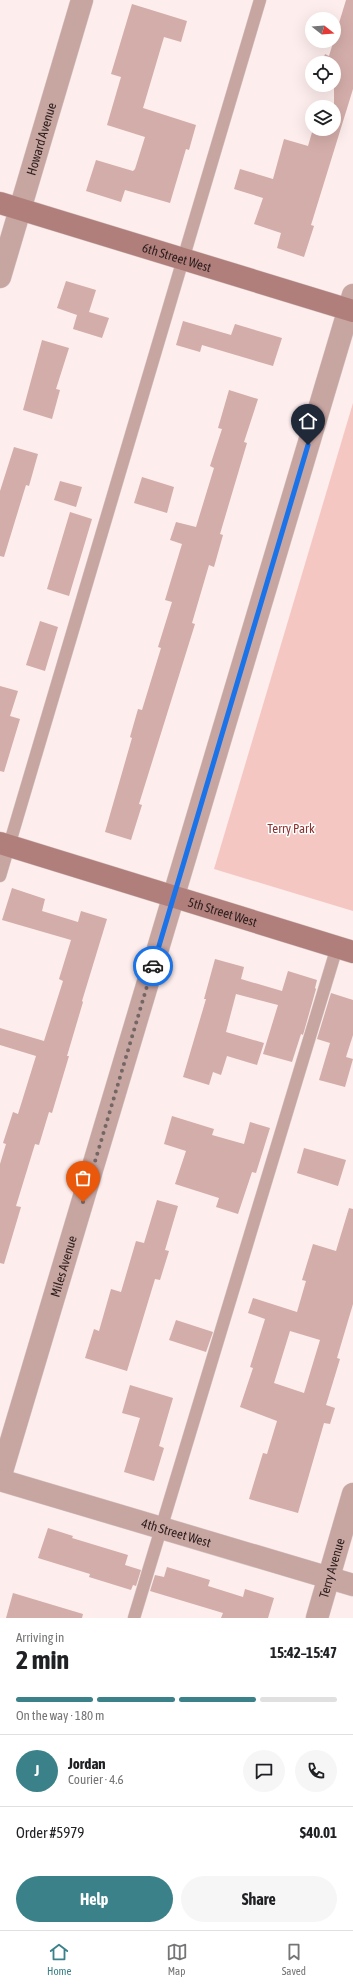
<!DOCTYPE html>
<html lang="en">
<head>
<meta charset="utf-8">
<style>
  :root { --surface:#fff; --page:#f6f6f6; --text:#202124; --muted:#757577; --line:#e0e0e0; --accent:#3a8189 }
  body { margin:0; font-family:"Asap Condensed",sans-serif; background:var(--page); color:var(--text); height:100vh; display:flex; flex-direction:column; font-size:15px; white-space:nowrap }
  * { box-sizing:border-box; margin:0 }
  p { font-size:13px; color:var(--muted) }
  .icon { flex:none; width:22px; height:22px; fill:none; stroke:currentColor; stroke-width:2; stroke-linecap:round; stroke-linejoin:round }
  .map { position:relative; height:1618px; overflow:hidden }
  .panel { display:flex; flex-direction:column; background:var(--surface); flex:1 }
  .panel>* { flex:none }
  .needle { width:26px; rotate:107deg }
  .controls { position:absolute; left:305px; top:12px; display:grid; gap:8px }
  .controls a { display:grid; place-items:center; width:36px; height:36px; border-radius:50%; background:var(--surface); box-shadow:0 4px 16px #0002; font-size:20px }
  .pin { position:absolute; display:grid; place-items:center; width:34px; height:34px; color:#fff; margin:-41px -17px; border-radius:50% 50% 50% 0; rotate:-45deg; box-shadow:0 0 4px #0007 }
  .pin .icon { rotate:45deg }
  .courier { position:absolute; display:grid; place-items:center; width:40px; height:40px; margin:-20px; border:3px solid #1a73e8; border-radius:50%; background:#fff; color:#222; box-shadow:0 1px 5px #0007 }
  .head em { font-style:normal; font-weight:700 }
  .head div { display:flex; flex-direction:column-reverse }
  .head { display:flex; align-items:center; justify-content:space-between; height:68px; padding:0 16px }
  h1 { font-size:26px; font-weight:700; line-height:30px }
  .bar { display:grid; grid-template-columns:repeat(4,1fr); gap:6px 4px; align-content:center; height:48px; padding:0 16px }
  .bar i { height:5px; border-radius:3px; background:var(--line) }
  .bar .selected { background:var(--accent) }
  .bar p { grid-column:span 4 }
  .line { display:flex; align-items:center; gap:10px; padding:0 16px; border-top:1px solid var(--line) }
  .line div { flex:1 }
  .round { display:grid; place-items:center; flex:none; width:42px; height:42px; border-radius:21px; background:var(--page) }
  .action { display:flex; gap:8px; margin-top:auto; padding:8px 16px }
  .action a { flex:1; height:46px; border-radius:24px; background:var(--accent); color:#fff; font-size:16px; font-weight:700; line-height:46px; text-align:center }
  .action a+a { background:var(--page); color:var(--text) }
  .tabs { display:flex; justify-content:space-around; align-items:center; height:56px; border-top:1px solid var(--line); background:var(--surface); font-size:11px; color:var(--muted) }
  .tabs a { display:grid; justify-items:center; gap:2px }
  .tabs .selected { color:var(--accent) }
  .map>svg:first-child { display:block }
  .green { fill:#f5c7c3 }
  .building { fill:#d3ada9; fill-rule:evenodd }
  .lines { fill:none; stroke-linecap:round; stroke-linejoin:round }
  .lane-casing { stroke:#d7c8c7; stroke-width:13 }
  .street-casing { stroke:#d7c8c7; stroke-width:23 }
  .secondary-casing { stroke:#d7c8c7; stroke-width:23 }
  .lane { stroke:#c7a5a1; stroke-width:12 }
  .street { stroke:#c7a5a1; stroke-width:22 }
  .secondary { stroke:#b07f7b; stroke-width:22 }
  .done { stroke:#746665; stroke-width:4; stroke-dasharray:0 7.2 }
  .route { stroke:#1a73e8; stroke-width:5 }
  .labels { text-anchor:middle; stroke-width:3; stroke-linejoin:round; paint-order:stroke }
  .street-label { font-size:13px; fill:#2b1d1c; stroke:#fff }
  .park-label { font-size:13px; fill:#8b3331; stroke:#fff }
</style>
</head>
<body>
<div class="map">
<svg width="353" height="1618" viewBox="0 0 353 1618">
  <rect width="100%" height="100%" fill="#fdedec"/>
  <path class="green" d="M353,403v508l-139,-42z"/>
  <path class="building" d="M346,0h7v89l-42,136 3,1 -10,31 -27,-9 4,-15 -27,-9 9,-26 -29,-9 6,-20 33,10 11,-40 24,7 5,-17h21v-41l-11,-3h11v-22h-12l3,-9 4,2z
    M132,4l55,17 -6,21 -17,-5 -21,71 53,17 -7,25 -3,-1 -16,54 -45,-13 -4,12 -35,-11 10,-31 37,11 2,-2 10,-32 -38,-12 14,-48 -10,-3z
    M66,281l30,9 -7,22 20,6 -7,20 -29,-9 4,-14 -20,-7z
    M183,321l48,14 4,-11 47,14 -9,28 -71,-21 -2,7 -24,-7z
    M42,340l27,8 -13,41 4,1 -8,29 -29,-9z
    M229,390l29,9 -14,43 3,1 -27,91 3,1 -9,32 -5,-2 -17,58 3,1 -56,180 3,1 -11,35 -26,-8 27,-94 -2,-1 8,-28 4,1 19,-62 -3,-1 14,-45 -7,-2 17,-56 -12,-4 6,-18 20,5 18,-59 -4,-2 12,-37 -4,-1z
    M14,447l24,7 -9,32 -3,-1 -22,72 -4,-1v-65z
    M142,477l32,10 -7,26 -33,-10z
    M60,481l22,6 -6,20 -22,-7z
    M70,512l22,7 -23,77 -22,-7z
    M40,621l18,6 -13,44 -19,-6z
    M0,686l18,5 -8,25 10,3 -16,53 -4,-1z
    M12,888l33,11 -3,12 36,11 3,-11 26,8 -25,82 1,1 -16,54h2l-17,57 -3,-1 -10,33 -4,-1 -19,62 5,1 -17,57 -4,-1v-99l6,-20 -3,-1 10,-31 5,2 18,-58 -36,-11v-17l44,13 19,-60 -4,-2 12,-39 -69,-20z
    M215,959l29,8 -3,12 41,12 6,-20 29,9 -2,8 1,1 -13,46 -2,-1 -9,28 -29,-8 15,-49 -42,-11 -10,38 38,11 -7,22 -30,-9 -6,19 -8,-3 -4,13 -26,-8 23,-78h-2z
    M331,993l22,7v35l-7,22 7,2 -8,28 -26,-7 11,-37 -13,-4z
    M172,1116l42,13 -2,6 32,9 6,-22 20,6 -14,45 -4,-1 -14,42 -22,-7 3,-9 -44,-14 11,-33 -22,-7z
    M304,1148l42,12 -8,26 -41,-13z
    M157,1200l21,6 -13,44 4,1 -9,29 -5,-1 -28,92 -42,-13 9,-29 5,2 12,-42 10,3 15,-51 8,2z
    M349,1208l4,1v95l-16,54 3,1 -14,46 9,3 -5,16 -6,-1 -26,90 -49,-14 14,-46 4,1 10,-33 -37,-14 13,-39 -3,-1 15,-48 -17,-6 5,-15 44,14 9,-31 -4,-1 11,-36 23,7zM290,1331l30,9 -16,53 -30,-10z
    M176,1320l37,12 -7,20 -37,-12z
    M130,1385l43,13 -14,48 5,2 -10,33 -30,-9 16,-54 -18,-5z
    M48,1528l25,8 -1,2 56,17 -3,10 16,5 -5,16 -3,-1 -2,5 -42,-13 1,-3 -52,-16z
    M167,1567l43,13 -2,6 35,11 2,-8 29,9 -6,20h-47l2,-5 -73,-22 5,-16 9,2z
    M13,1593l70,21 -1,4h-76z"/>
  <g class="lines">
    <defs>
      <path id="lane" d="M0,876l260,-876
        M134,1618l203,-671"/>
      <g id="street">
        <path id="s1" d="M0,277l82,-277"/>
        <path id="s2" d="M0,1478l353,-1183"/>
        <path id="s3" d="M0,1480l353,105"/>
        <path id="s4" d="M317,1618l36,-124"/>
      </g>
      <g id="secondary">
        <path id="s5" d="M0,203l353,108"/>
        <path id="s6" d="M0,843l353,109"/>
      </g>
    </defs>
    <use href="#lane" class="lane-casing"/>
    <use href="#street" class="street-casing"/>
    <use href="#secondary" class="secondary-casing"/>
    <use href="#lane" class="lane"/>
    <use href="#street" class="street"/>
    <use href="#secondary" class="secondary"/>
  </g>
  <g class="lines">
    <path class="done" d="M83,1202l70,-236"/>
    <path class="route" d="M153,966l155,-521"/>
  </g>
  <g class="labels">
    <g class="street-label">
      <text dy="5" stroke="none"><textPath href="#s1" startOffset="144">Howard Avenue</textPath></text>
      <text dy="5" stroke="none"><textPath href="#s5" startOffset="185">6th Street West</textPath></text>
      <text dy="5" stroke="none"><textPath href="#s6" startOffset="233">5th Street West</textPath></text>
      <text dy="5" stroke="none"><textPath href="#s2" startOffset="221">Miles Avenue</textPath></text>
      <text dy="5" stroke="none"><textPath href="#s3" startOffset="184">4th Street West</textPath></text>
      <text dy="5" stroke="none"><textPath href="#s4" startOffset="52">Terry Avenue</textPath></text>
    </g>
    <g class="park-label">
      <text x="291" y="833">Terry Park</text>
    </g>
  </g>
</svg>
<div class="controls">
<a><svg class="needle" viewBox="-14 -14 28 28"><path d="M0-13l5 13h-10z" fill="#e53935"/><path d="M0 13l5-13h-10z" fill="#757577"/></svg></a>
<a><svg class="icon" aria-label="locate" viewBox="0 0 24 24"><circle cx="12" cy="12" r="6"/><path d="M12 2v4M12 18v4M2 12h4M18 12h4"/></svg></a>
<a><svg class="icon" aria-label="layers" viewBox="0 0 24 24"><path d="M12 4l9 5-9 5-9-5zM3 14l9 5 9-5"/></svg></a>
</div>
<div class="pin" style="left:83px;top:1202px;background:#ea580c"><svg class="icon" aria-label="bag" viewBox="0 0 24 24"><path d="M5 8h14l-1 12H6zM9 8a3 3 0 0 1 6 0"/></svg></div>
<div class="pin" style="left:308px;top:445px;background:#1f2937"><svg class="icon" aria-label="home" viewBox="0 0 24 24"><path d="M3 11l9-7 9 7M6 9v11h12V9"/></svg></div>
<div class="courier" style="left:153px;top:966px"><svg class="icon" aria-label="car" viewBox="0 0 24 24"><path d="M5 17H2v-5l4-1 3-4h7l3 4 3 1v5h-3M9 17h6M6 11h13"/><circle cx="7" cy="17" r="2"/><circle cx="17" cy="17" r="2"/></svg></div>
</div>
<section class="panel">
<div class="head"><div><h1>2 min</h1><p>Arriving in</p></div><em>15:42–15:47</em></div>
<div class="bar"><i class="selected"></i><i class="selected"></i><i class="selected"></i><i></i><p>On the way · 180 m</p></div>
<div class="line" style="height:72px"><b class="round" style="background:var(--accent);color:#fff">J</b><div><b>Jordan</b><p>Courier · 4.6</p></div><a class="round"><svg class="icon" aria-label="chat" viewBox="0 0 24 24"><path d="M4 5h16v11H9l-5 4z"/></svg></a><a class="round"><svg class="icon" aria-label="phone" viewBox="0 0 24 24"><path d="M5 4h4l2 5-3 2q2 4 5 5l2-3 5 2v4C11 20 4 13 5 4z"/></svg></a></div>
<div class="line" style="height:52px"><div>Order #5979</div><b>$40.01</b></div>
<div class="action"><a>Help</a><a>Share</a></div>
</section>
<nav class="tabs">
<a class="selected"><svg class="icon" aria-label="home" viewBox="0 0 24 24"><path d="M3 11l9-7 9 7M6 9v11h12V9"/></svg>Home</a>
<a><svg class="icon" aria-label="map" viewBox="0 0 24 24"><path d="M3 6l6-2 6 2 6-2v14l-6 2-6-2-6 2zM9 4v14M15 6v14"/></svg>Map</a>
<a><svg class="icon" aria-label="saved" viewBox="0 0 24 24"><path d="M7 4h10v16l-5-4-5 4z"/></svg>Saved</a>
</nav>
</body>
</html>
